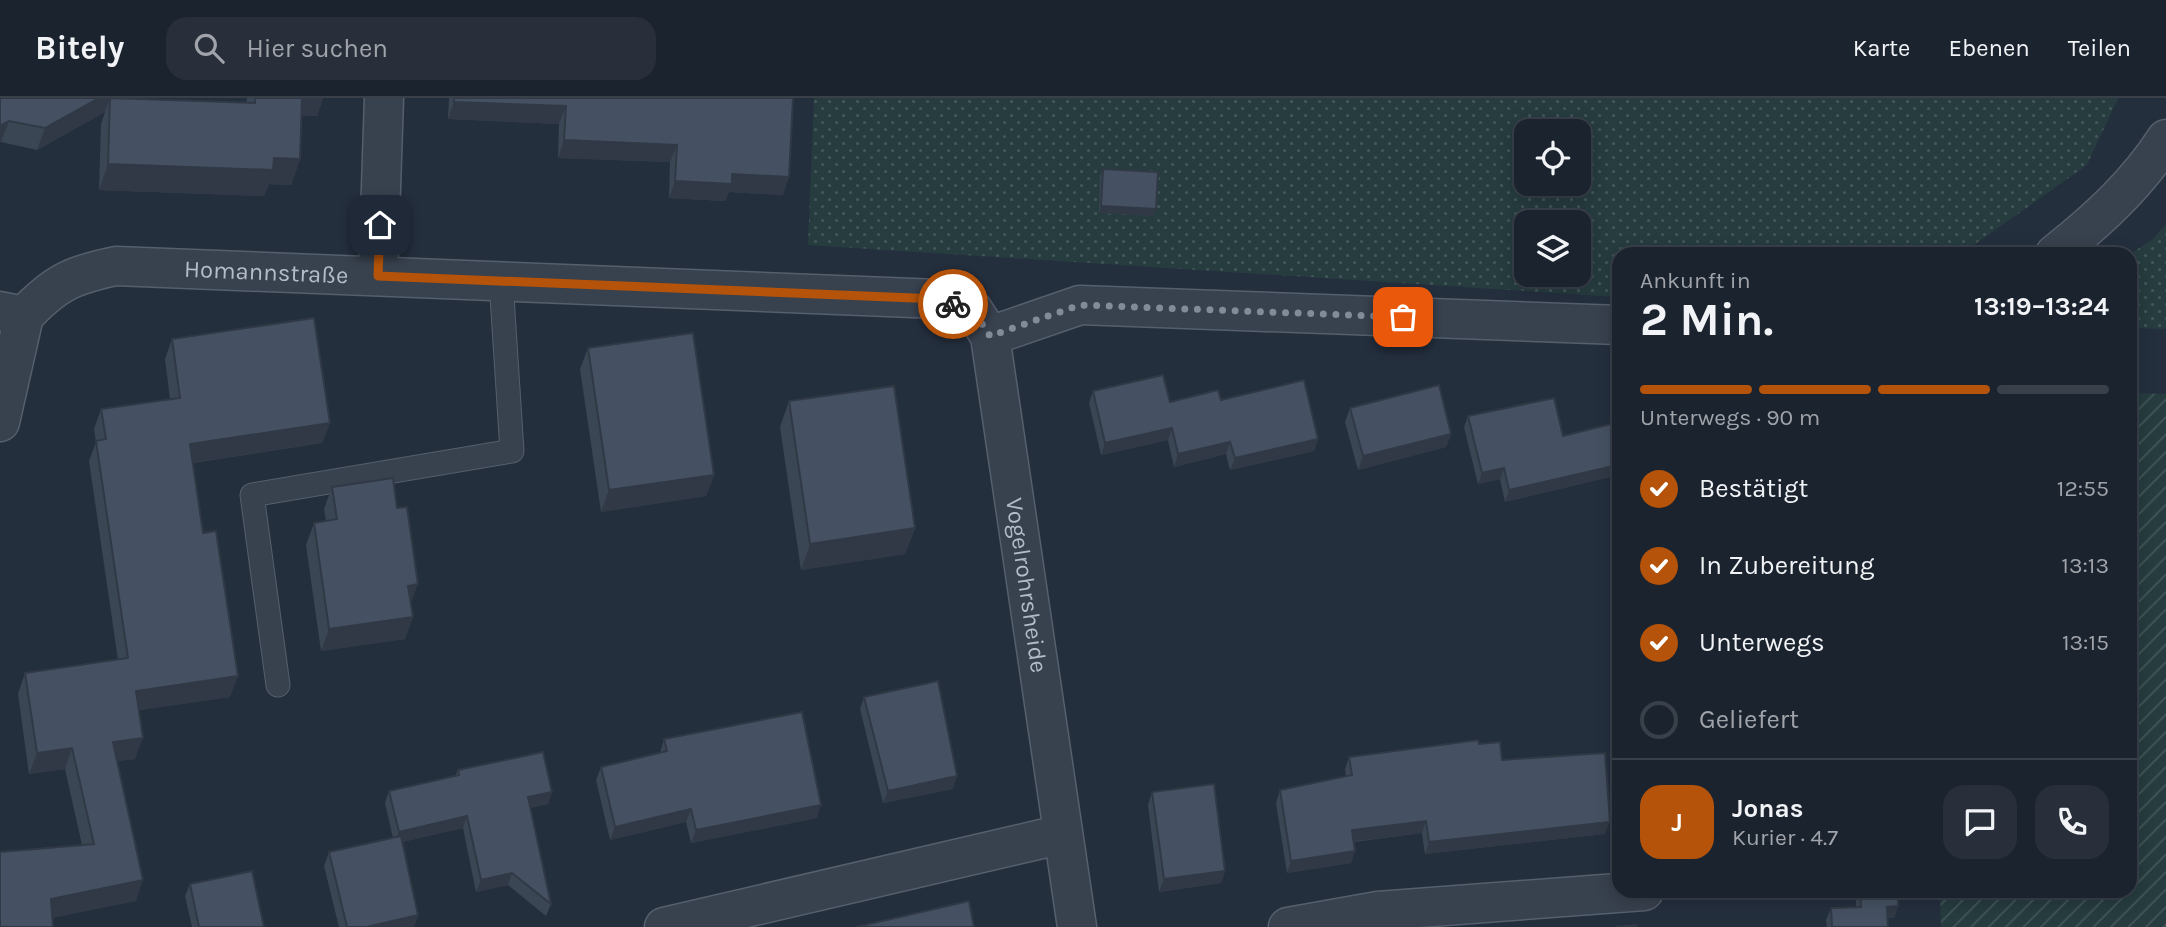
<!DOCTYPE html>
<html lang="de">
<head>
<meta charset="utf-8">
<style>
  :root { --surface:#1b232e; --page:#282f3a; --text:#f1f3f6; --muted:#a0a4aa; --line:#39404a; --accent:#b45309 }
  body { margin:0; font-family:Karla,sans-serif; background:var(--page); color:var(--text); height:100vh; display:flex; flex-direction:column; font-size:26px; white-space:nowrap }
  * { box-sizing:border-box; margin:0 }
  p { font-size:23px; color:var(--muted) }
  .icon { flex:none; width:38px; height:38px; fill:none; stroke:currentColor; stroke-width:2; stroke-linecap:round; stroke-linejoin:round }
  .map { position:relative; flex:1; overflow:hidden }
  .panel { position:absolute; left:1612px; top:149px; width:525px; height:651px; display:flex; flex-direction:column; background:var(--surface); border-radius:21px; box-shadow:0 4px 18px #0003,0 0 0 2px var(--line) }
  .panel>* { flex:none }
  .fabs { position:absolute; left:1514px; top:21px; display:grid; gap:14px }
  .fabs a { display:grid; place-items:center; width:77px; height:77px; border-radius:14px; background:var(--surface); box-shadow:0 4px 18px #0003,0 0 0 2px var(--line); font-size:35px }
  .pin { position:absolute; display:grid; place-items:center; width:60px; height:60px; color:#fff; margin:-30px; border-radius:14px; box-shadow:0 4px 10px #0006 }
  .courier { position:absolute; display:grid; place-items:center; width:70px; height:70px; margin:-35px; border:5px solid #b45309; border-radius:50%; background:#fff; color:#222; box-shadow:0 2px 9px #0007 }
  .overview em { font-style:normal; font-weight:700 }
  .overview div { display:flex; flex-direction:column-reverse }
  .overview { display:flex; align-items:center; justify-content:space-between; height:119px; padding:0 28px }
  h1 { font-size:46px; font-weight:700; line-height:52px }
  .bar { display:grid; grid-template-columns:repeat(4,1fr); gap:10px 7px; align-content:center; height:84px; padding:0 28px }
  .bar i { height:9px; border-radius:5px; background:var(--line) }
  .bar .active { background:var(--accent) }
  .bar p { grid-column:span 4 }
  .line { display:flex; align-items:center; gap:18px; padding:0 28px; border-top:2px solid var(--line) }
  .line div { flex:1 }
  .round { display:grid; place-items:center; flex:none; width:74px; height:74px; border-radius:21px; background:var(--page) }
  ol { padding:0 28px; list-style:none }
  li { display:flex; align-items:center; gap:21px; height:77px }
  li p { margin-inline-start:auto }
  li .icon { padding:7px; border-radius:50%; background:var(--accent); color:#fff; stroke-width:4 }
  li:last-child { color:var(--muted) }
  li i { width:38px; height:38px; border:4px solid var(--line); border-radius:50% }
  header { display:flex; align-items:center; gap:42px; box-sizing:border-box; height:98px; padding:0 35px; background:var(--surface); border-bottom:2px solid var(--line) }
  header strong { font-size:33px }
  nav { display:flex; gap:38px; margin-inline-start:auto; font-size:24px }
  .search { width:490px; height:63px; background:var(--page); display:flex; align-items:center; gap:18px; box-sizing:border-box; padding:0 24px; border-radius:21px; color:var(--muted); font-size:26px }
  .map>svg:first-child { display:block }
  .grass { fill:url(#grass-dots); fill-rule:evenodd }
  .garden { fill:url(#garden-furrows) }
  .lines { fill:none; stroke-linecap:round; stroke-linejoin:round }
  .lane-casing { stroke:#565f6c; stroke-width:25 }
  .street-casing { stroke:#565f6c; stroke-width:41 }
  .lane { stroke:#38414e; stroke-width:23 }
  .street { stroke:#38414e; stroke-width:38 }
  .wall { fill:#3b4654 }
  .shaded-wall { fill:#303945 }
  .building { fill:#455162; stroke:#303945; stroke-width:2 }
  .done { stroke:#828b98; stroke-width:7; stroke-dasharray:0 12.6 }
  .route { stroke:#b45309; stroke-width:9 }
  .labels { text-anchor:middle; stroke-width:5; stroke-linejoin:round; paint-order:stroke }
  .street-label { font-size:24px; fill:#b4bcc9; stroke:#1d2633 }
</style>
</head>
<body>
<header>
<strong>Bitely</strong>
<div class="search"><svg class="icon" aria-label="search" viewBox="0 0 24 24"><circle cx="10" cy="10" r="6"/><path d="M15 15l6 6"/></svg>Hier suchen</div>
<nav><a>Karte</a><a>Ebenen</a><a>Teilen</a></nav>
</header>
<div class="map">
<svg width="2166" height="829" viewBox="0 0 2166 829">
  <defs>
    <pattern id="grass-dots" width="8" height="8" patternUnits="userSpaceOnUse" patternTransform="scale(1.75)"><rect width="8" height="8" fill="#263c3f"/><path d="M2 2h.1M6 6h.1" fill="none" stroke="#435659" stroke-width="1.8" stroke-linecap="round"/></pattern>
    <pattern id="garden-furrows" width="10" height="10" patternUnits="userSpaceOnUse" patternTransform="scale(1.75)"><rect width="10" height="10" fill="#263c3f"/><path d="M-1 1l2-2M0 10L10 0M9 11l2-2" fill="none" stroke="#435659"/></pattern>
  </defs>
  <rect width="100%" height="100%" fill="#242f3e"/>
  <path class="grass" d="M814,0h1304l-31,67 -126,89h-342v43l-811,-52zM1526,33h52v53h-52zM1526,124h52v53h-52z
    M2166,126v105l-36,-1v-74l23,-15z"/>
  <path class="garden" d="M2130,295l36,1v533h-225l-1,-36h190z"/>
  <g class="lines">
    <defs>
      <path id="lane" d="M278,587l-26,-190 260,-44 -11,-170"/>
      <g id="street">
        <path d="M2055,156c43,-34 82,-70 111,-115"/>
        <path d="M378,178l6,-178"/>
        <path id="s1" d="M0,213l24,5c31,-33 48,-41 92,-50l822,33 35,11 17,26 87,591"/>
        <path d="M990,238l90,-31 539,20"/>
        <path d="M0,324l24,-106"/>
        <path d="M664,829l399,-93"/>
        <path d="M1288,829l90,-16 266,-20"/>
      </g>
    </defs>
    <use href="#lane" class="lane-casing"/>
    <use href="#street" class="street-casing"/>
    <use href="#lane" class="lane"/>
    <use href="#street" class="street"/>
  </g>
  <path class="wall" d="M0,0h125l121,5 1,-5h76l-6,18h-15l-2,43 -9,26 -22,-1 -5,12 -165,-6 2,-66 4,-12 -68,38 -36,-8z
    M449,0h344l-10,97 -54,-3 -4,9 -56,-3 1,-36 -112,-4 1,-34 -111,-5z
    M1103,71l51,47 -55,-3 1,-37z
    M172,241l158,84 -8,20 -129,20 10,70 27,164 -92,13 -3,49 -18,2 19,140 -136,26 82,-82 -17,-76 -36,5 -11,-80 7,-21 93,-13 -29,-199 7,-19 -2,-13 7,-20 69,-10 -5,-40z
    M588,250l126,127 -8,21 -105,16 -21,-143z
    M1093,293l77,11 51,-2 97,39 -4,12 -84,19 -4,-16 -52,13 -6,-27 -67,15 -12,-52z
    M789,303l126,127 -10,26 -104,16 -21,-143z
    M1350,310l101,26 -5,13 -88,23 -13,-48z
    M1468,318l95,20 56,-14v74l-5,-20 -109,26 -5,-23 -22,5 -14,-57z
    M332,389l79,118 2,12 -8,22 -84,12 -15,-106 8,-22 12,-2 -2,-12z
    M864,599l89,92 -70,14 -23,-94z
    M664,641l153,79 -126,25 -5,-21 -76,18 -14,-60 5,-13 59,-14z
    M1479,646l126,90 -180,20 -3,-21 -68,9 1,9 -4,12 -64,10 -11,-70 4,-13 66,-14 -1,-7 4,-12z
    M458,672l94,22 -4,12 -18,4 21,96 -5,12 -38,-31 -32,7 -13,-64 -61,14 16,73 -4,12h-75l-15,-61 5,-14 64,-14 -8,-35 4,-12 66,-15z
    M1152,694l73,79 -4,12 -62,9 -11,-87z
    M190,786l74,43h-72l-7,-31z
    M1856,793h42v15l-4,12h-7l1,9h-61l-1,-7 5,-12 25,-1z"/>
  <path class="shaded-wall" d="M99,0h11l-5,14 -68,38 8,-22z
    M299,0h24l-6,18h-24z
    M454,4l112,4 -7,18 -111,-5z
    M9,23l-8,21 -1,1v-17z
    M564,42l113,5 -7,17 -112,-4z
    M274,60l26,1 -9,26 -22,-1 -5,12 -165,-6 9,-26z
    M732,76l57,3 -6,18 -54,-3 -4,9 -56,-3 6,-17z
    M1101,108l55,3 -2,7 -55,-3z
    M330,325l-8,20 -139,21 7,-20z
    M1172,330l-4,12 -67,15 4,-12z
    M1451,336l-5,13 -88,23 5,-14z
    M1318,341l-4,12 -84,19 5,-12z
    M1230,344l-4,12 -52,13 4,-13z
    M1618,367l-4,11 -109,26 4,-12z
    M1504,370l-4,11 -22,5 4,-11z
    M714,377l-8,21 -105,16 8,-22z
    M915,430l-10,26 -104,16 9,-26z
    M418,486l-8,22 -2,-20z
    M413,519l-8,22 -84,12 8,-22z
    M238,578l-8,21 -102,15 8,-21z
    M143,640l-8,21 -30,4 8,-21z
    M72,650l-7,21 -36,5 8,-21z
    M957,678l-4,13 -70,14 5,-12z
    M552,694l-4,12 -24,5 4,-12z
    M821,707l-4,13 -126,25 5,-13z
    M691,711l-5,13 -76,18 5,-13z
    M467,718l-4,12 -69,16 5,-12z
    M1426,723l-4,12 -75,9 5,-12z
    M1610,724l-5,12 -180,20 4,-12z
    M1355,753l-4,12 -64,10 4,-12z
    M1225,773l-4,12 -62,9 5,-13z
    M512,775l-4,12 -32,7 5,-12z
    M143,782l-7,21 -93,19 8,-21z
    M1898,808l-4,12h-11l4,-11z
    M418,817l-4,12h-47z"/>
  <path class="building" d="M0,0h99l-54,30 -36,-7 -9,5z
    M110,0l145,5v-5h47l-2,61 -26,-1 -1,12 -165,-6z
    M454,0h339l-4,79 -57,-3v10l-57,-3 2,-36 -113,-5 2,-34 -112,-4z
    M1103,71l55,3 -2,37 -55,-3z
    M314,220l16,105 -140,21 13,89 13,-2 22,145 -102,15 7,47 -30,4 30,138 -92,19 2,28h-53v-75l94,-8 -22,-96 -35,5 -12,-80 103,-15 -32,-217 10,-2 -5,-30 79,-11 -8,-59z
    M693,235l21,142 -105,15 -21,-142z
    M1163,277l7,27 48,-12 3,10 83,-20 14,59 -83,19 -5,-16 -52,12 -6,-26 -67,15 -12,-52z
    M1439,287l12,49 -88,22 -13,-48z
    M894,288l21,142 -105,16 -21,-143z
    M1554,300l9,38 56,-14v45l-1,-2 -109,25 -5,-22 -22,5 -14,-57z
    M393,380l4,30 10,-1 11,77 -10,2 5,31 -84,12 -15,-106 23,-4 -5,-32z
    M938,583l19,95 -69,15 -24,-94z
    M802,614l19,93 -125,25 -5,-21 -76,18 -14,-60 66,-16 -3,-12z
    M1478,642l1,4 21,-2 2,18 103,-7 5,69 -181,20 -3,-21 -74,9 3,21 -64,10 -11,-71 72,-15 -3,-18z
    M543,654l9,40 -24,5 23,107 -39,-31 -31,7 -14,-64 -68,16 -10,-41 70,-16 -1,-5z
    M1214,686l11,87 -61,8 -12,-87z
    M401,738l17,79 -51,12h-20l-18,-75z
    M252,773l12,56h-65l-9,-43z
    M1860,793h38v15l-11,1 1,20h-56l-1,-19 30,-1z
    M969,803l5,26h-118z
    M1636,827l1,2h-22z"/>
  <g class="lines">
    <path class="done" d="M953,206l20,6 17,26 90,-31 323,12"/>
    <path class="route" d="M380,127l-2,51 560,23 15,5"/>
  </g>
  <g class="labels">
    <g class="street-label">
      <text dy="8" stroke="none"><textPath href="#s1" startOffset="282">Homannstraße</textPath></text>
      <text dy="8" stroke="none"><textPath href="#s1" startOffset="1274">Vogelrohrsheide</textPath></text>
    </g>
  </g>
</svg>
<div class="fabs">
<a><svg class="icon" aria-label="locate" viewBox="0 0 24 24"><circle cx="12" cy="12" r="6"/><path d="M12 2v4M12 18v4M2 12h4M18 12h4"/></svg></a>
<a><svg class="icon" aria-label="layers" viewBox="0 0 24 24"><path d="M12 4l9 5-9 5-9-5zM3 14l9 5 9-5"/></svg></a>
</div>
<div class="pin" style="left:1403px;top:219px;background:#ea580c"><svg class="icon" aria-label="bag" viewBox="0 0 24 24"><path d="M5 8h14l-1 12H6zM9 8a3 3 0 0 1 6 0"/></svg></div>
<div class="pin" style="left:380px;top:127px;background:#1f2937"><svg class="icon" aria-label="home" viewBox="0 0 24 24"><path d="M3 11l9-7 9 7M6 9v11h12V9"/></svg></div>
<div class="courier" style="left:953px;top:206px"><svg class="icon" aria-label="bike" viewBox="0 0 24 24"><circle cx="6" cy="16" r="4"/><circle cx="18" cy="16" r="4"/><path d="M6 16l4-8h5l3 8M10 8l3 8H6M13 5h3"/></svg></div>
<section class="panel">
<div class="overview"><div><h1>2 Min.</h1><p>Ankunft in</p></div><em>13:19–13:24</em></div>
<div class="bar"><i class="active"></i><i class="active"></i><i class="active"></i><i></i><p>Unterwegs · 90 m</p></div>
<ol>
<li><svg class="icon" aria-label="check" viewBox="0 0 24 24"><path d="M5 12l5 5 9-10"/></svg>Bestätigt<p>12:55</p></li>
<li><svg class="icon" aria-label="check" viewBox="0 0 24 24"><path d="M5 12l5 5 9-10"/></svg>In Zubereitung<p>13:13</p></li>
<li><svg class="icon" aria-label="check" viewBox="0 0 24 24"><path d="M5 12l5 5 9-10"/></svg>Unterwegs<p>13:15</p></li>
<li><i></i>Geliefert</li>
</ol>
<div class="line" style="height:126px"><b class="round" style="background:var(--accent);color:#fff">J</b><div><b>Jonas</b><p>Kurier · 4.7</p></div><a class="round"><svg class="icon" aria-label="chat" viewBox="0 0 24 24"><path d="M4 5h16v11H9l-5 4z"/></svg></a><a class="round"><svg class="icon" aria-label="phone" viewBox="0 0 24 24"><path d="M5 4h4l2 5-3 2q2 4 5 5l2-3 5 2v4C11 20 4 13 5 4z"/></svg></a></div>
</section>
</div>
</body>
</html>
